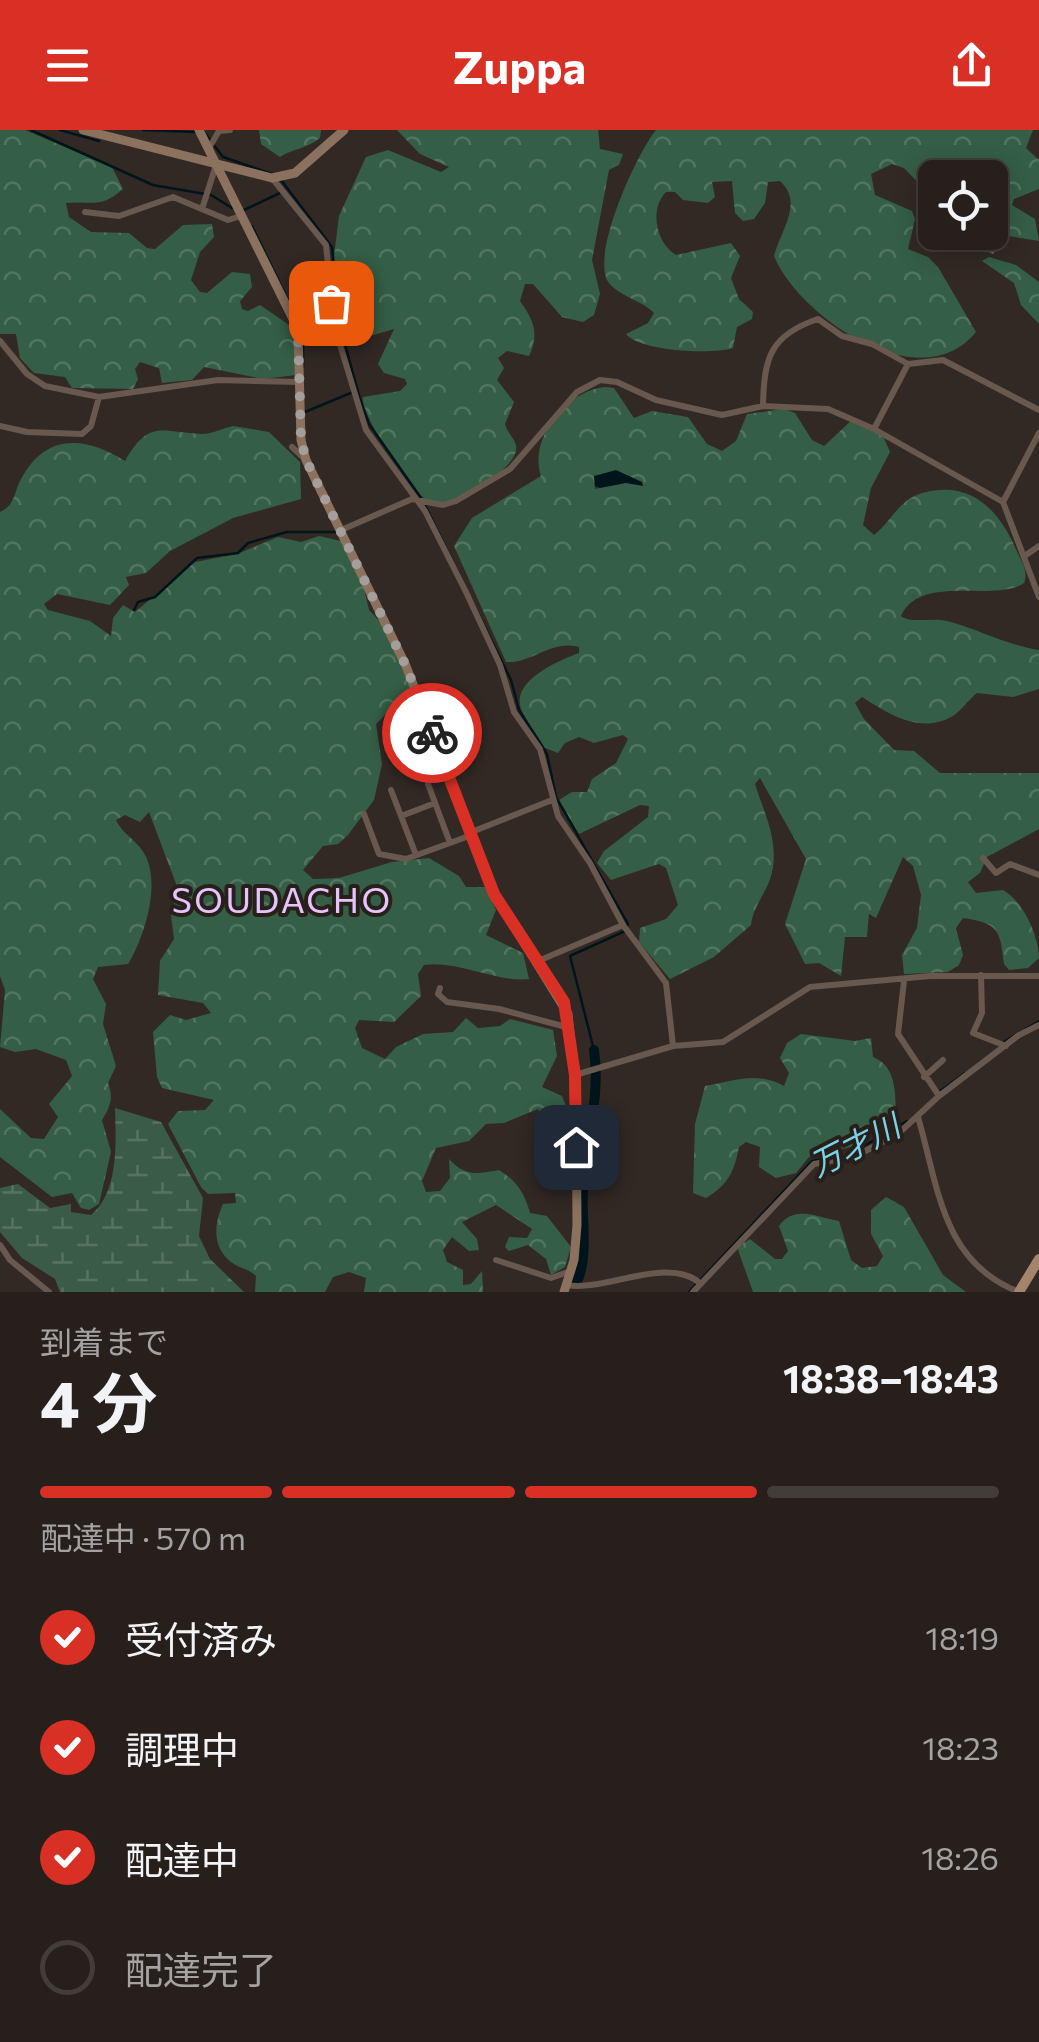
<!DOCTYPE html>
<html lang="ja">
<head>
<meta charset="utf-8">
<style>
  :root { --surface:#261f1c; --page:#2e2725; --text:#f1f3f6; --muted:#a4a2a3; --line:#423d3b; --accent:#d93025 }
  body { margin:0; font-family:Commissioner,"Noto Sans JP",sans-serif; background:var(--page); color:var(--text); height:100vh; display:flex; flex-direction:column; font-size:38px; white-space:nowrap }
  * { box-sizing:border-box; margin:0 }
  p { font-size:32px; color:var(--muted) }
  .icon { flex:none; width:55px; height:55px; fill:none; stroke:currentColor; stroke-width:2; stroke-linecap:round; stroke-linejoin:round }
  .map { position:relative; height:1162px; overflow:hidden }
  .side { display:flex; flex-direction:column; background:var(--surface); flex:1 }
  .side>* { flex:none }
  .fabs { position:absolute; left:918px; top:30px; display:grid; gap:20px }
  .fabs a { display:grid; place-items:center; width:90px; height:90px; border-radius:15px; background:var(--surface); box-shadow:0 5px 25px #0003,0 0 0 2px var(--line); font-size:50px }
  .pin { position:absolute; display:grid; place-items:center; width:85px; height:85px; color:#fff; margin:-42px; border-radius:20px; box-shadow:0 5px 15px #0006 }
  .courier { position:absolute; display:grid; place-items:center; width:100px; height:100px; margin:-50px; border:8px solid #d93025; border-radius:50%; background:#fff; color:#222; box-shadow:0 2px 12px #0007 }
  .summary em { font-style:normal; font-weight:700 }
  .summary div { display:flex; flex-direction:column-reverse }
  .summary { display:flex; align-items:center; justify-content:space-between; height:170px; padding:0 40px }
  h1 { font-size:65px; font-weight:700; line-height:75px }
  .bar { display:grid; grid-template-columns:repeat(4,1fr); gap:15px 10px; align-content:center; height:120px; padding:0 40px }
  .bar i { height:12px; border-radius:8px; background:var(--line) }
  .bar .active { background:var(--accent) }
  .bar p { grid-column:span 4 }
  ol { padding:0 40px; list-style:none }
  li { display:flex; align-items:center; gap:30px; height:110px }
  li p { margin-inline-start:auto }
  li .icon { padding:10px; border-radius:50%; background:var(--accent); color:#fff; stroke-width:4 }
  li:last-child { color:var(--muted) }
  li i { width:55px; height:55px; border:5px solid var(--line); border-radius:50% }
  header { display:flex; justify-content:space-between; align-items:center; height:130px; padding:0 40px; background:var(--accent); color:#fff; font-size:45px; font-weight:700 }
  .map>svg:first-child { display:block }
  .forest { fill:url(#forest-crowns) }
  .wetland { fill:url(#wetland-marsh) }
  .water { fill:url(#water-ripples) }
  .lines { fill:none; stroke-linecap:round; stroke-linejoin:round }
  .stream { stroke:#00151b; stroke-width:2.5 }
  .river { stroke:#00151b; stroke-width:10 }
  .minor { stroke:#69584d; stroke-width:6 }
  .secondary { stroke:#8b715e; stroke-width:9 }
  .primary { stroke:#a5846c; stroke-width:10 }
  .done { stroke:#a59e9b; stroke-width:10; stroke-dasharray:0 18 }
  .route { stroke:#d93025; stroke-width:12 }
  .labels { text-anchor:middle; stroke-width:8; stroke-linejoin:round; paint-order:stroke }
  .water-label { font-size:32px; font-style:italic; fill:#79d4e9; stroke:#281f1b }
  .quarter-label { font-size:35px; letter-spacing:2.5px; fill:#e4c5fb; stroke:#281f1b }
</style>
</head>
<body>
<header><svg class="icon" aria-label="menu" viewBox="0 0 24 24"><path d="M4 6h16M4 12h16M4 18h16"/></svg>Zuppa<svg class="icon" aria-label="share" viewBox="0 0 24 24"><path d="M12 15V3M7 8l5-5 5 5M5 13v7h14v-7"/></svg></header>
<div class="map">
<svg width="1039" height="1162" viewBox="0 0 1039 1162">
  <defs>
    <pattern id="forest-crowns" width="20" height="18" patternUnits="userSpaceOnUse" patternTransform="scale(2.5)"><rect width="20" height="18" fill="#345e45"/><path d="M2 6a3 3 0 1 1 6 0M12 15a3 3 0 1 1 6 0" fill="none" stroke="#51755f"/></pattern>
    <pattern id="wetland-marsh" width="20" height="14" patternUnits="userSpaceOnUse" patternTransform="scale(2.5)"><rect width="20" height="14" fill="#3a5c47"/><path d="M1 5h8M5 5V1M11 12h8M15 12V8" fill="none" stroke="#567361"/></pattern>
    <pattern id="water-ripples" width="26" height="14" patternUnits="userSpaceOnUse" patternTransform="scale(2.5)"><rect width="26" height="14" fill="#00151b"/><path d="M2 4q2-2 4 0t4 0M15 11q2-2 4 0t4 0" fill="none" stroke="#25373c"/></pattern>
  </defs>
  <rect width="100%" height="100%" fill="#322925"/>
  <path class="forest" d="M0,0h25l87,37 11,22c-24,21 -32,11 -57,14l3,14 22,15 38,1 18,15 8,1 28,-24 29,-1 2,13 -14,15 -9,28 9,12 7,1 25,-21 18,2 2,13 -12,14 2,8 6,2 12,-6 35,24 2,46 -34,4 -59,-12 -12,13 -30,3 -3,-15 -19,-6 -5,7 3,10 -5,10 -61,-1 -7,-11 -31,-4 -14,-15 -4,-24h-16z
    M259,0h62l-1,8c-14,11 -28,11 -40,19l-19,-13z
    M397,0h201l2,19 23,5 -4,11 -10,5 -17,90 8,34 -6,21 -11,7 -21,-5 -29,-33h-8l-5,17c13,19 20,31 9,55l-22,-5 -9,7 6,10 -7,12 17,22 -9,22c2,8 9,14 11,21 5,23 -55,53 -73,59 -6,-2 -12,-2 -16,-4 -16,-9 -68,-87 -64,-103l37,-6 7,-7 -2,-5 -21,-6 -6,-9 16,-35 -27,8 -9,-33 -23,-11 -2,-29 6,-48 27,-59 22,-7 53,22 8,-5 -29,-13z
    M656,0h377l-7,18 13,12v29l-25,10 -2,6 23,14 4,22 -31,-5 -15,18 -13,-5 -17,-16 27,-1v-54h-55v22l-31,-32 -12,-4 -21,10 4,21 37,16 3,8 -7,30 20,8 10,10 38,65c-55,68 -176,-14 -202,-76 7,-27 30,-53 6,-75l-12,1 -3,21 -11,16 -11,2 -8,-8 -3,-32 -20,1 3,15 -7,6 -25,-3 -8,-8h-9c-17,17 -10,51 10,63l55,-12 9,13 -9,22 8,21 14,13 -1,7 -15,8 -4,21c-22,7 -94,3 -107,-14l22,-11 6,-10c-11,-12 -35,-17 -45,-30 -20,-26 28,-130 47,-153z
    M989,127l27,8 23,17v42l-18,-19 -7,-22 -32,-22z
    M605,257l9,1 20,30 18,-7 36,6 19,27 15,7 14,-10 11,-27 37,-5 11,4 17,27 12,6 27,-25 32,15 7,16 -19,36 -8,37 11,10c18,-14 25,-37 52,-43 46,-11 72,18 89,55 5,13 14,22 9,36 -30,20 -104,-10 -123,33 10,8 31,1 46,5 31,8 59,24 92,29v39l-26,8 -36,-4c-9,7 -15,17 -24,23 -33,19 -64,-2 -91,-19l-7,6 9,16 30,31 20,1 26,22h99v56l-52,28 -7,16 -12,9 8,11 27,-3c20,11 36,46 36,68l-11,10 -19,2 -5,-6c-4,-31 -3,-41 -41,-46l-7,10 7,27 -4,10 -11,7 -44,2 -2,-19 15,-27 4,-33 -8,-29 -10,-9 -27,61 -7,-4 -2,23h-22l-4,39 -22,-13 -14,1 -20,-40 21,-65 -46,-81 -5,6c9,29 24,56 17,88 -4,20 -19,33 -21,53l-37,32 -44,22 -31,-37 1,-14 26,-9 12,-14 -12,-37 -7,-4 -48,16 -14,-17 7,-12 44,-34 1,-11 -9,-1 -61,29 -20,-34 13,-8h15l5,-13 24,-16 12,-24 -5,-4 -29,8 -15,-6 -14,6 -7,10 -13,-5c-7,-12 -22,-29 -25,-43 -5,-26 40,-45 59,-52v-6c-27,-8 -48,17 -73,15l-52,-116 18,-28 69,-42c-13,-38 27,-86 64,-89z
    M233,296l36,6 31,30 1,37 -68,19 -63,33 -24,22 -20,4 3,8 -19,20 -53,-11 -13,10 4,6 42,11 21,15 2,-18 10,-13 12,7 60,-50 42,-8 41,-17 23,5 18,-6 22,5 22,43 6,26 13,14 30,64 -36,36 6,40 -8,36 -26,35 -10,9 -15,2 -20,24 10,9 26,-1 53,-16 37,-4 30,18 7,11h19l11,23 -10,25 37,18 6,26c-31,4 -72,-19 -105,-14l-6,9 3,22 -27,26 -35,-2 -4,8 7,20 23,11 11,-12 27,-13 30,-2 13,-14 12,10 22,-2 10,-7 43,11 4,26 -15,31 20,9 4,10 -7,26 -10,-1 -11,-22 -34,14 -18,1 -17,17 -33,7 -14,33 4,11 14,-1 10,-13 -1,-19c17,18 27,15 50,11 18,11 26,24 31,43l17,3 24,31 -6,20 -14,8 -5,-16 -18,-14 -19,6 -4,-4 4,-10 18,1 5,-9 -36,-24 -34,17 15,17 2,11 -10,1 -17,-14 -9,13 4,12 16,8v15l8,-1 11,-13 1,21h-119l2,-14 -17,-6 -16,5 -8,15h-70l1,-16c-7,-7 -14,-7 -22,-12 -23,-15 -20,-40 -11,-60l13,-1 -1,-10 -27,1 -7,-7 -33,-63 10,-13 27,-1 9,-10 -52,-12 -5,-11 -4,-45 17,-17 16,5 25,-7 -8,-10 -45,-8 2,-34 14,-22 -3,-24 7,-26 -29,-77 -9,10 -15,-7 -9,5c6,13 18,19 26,30 21,29 3,86 -14,114l-30,3 -5,12 13,25 -3,20 13,42 -8,17c6,16 2,24 -6,37l9,32 -12,52 -10,6 -8,-2 -9,-15 -20,4 -52,-40v-48l31,29 13,1 14,-22 -9,-13 23,-28 -6,-16 -30,-11 -21,3 -15,-5 5,-57 -5,-14v-464c14,-6 14,-18 20,-31 25,-49 65,-45 105,-20 24,-42 36,-29 76,-27 9,1 22,-6 32,-8z
    M801,904l54,7 16,-3 2,19c26,10 22,42 23,67l-8,5 -20,-4 -8,10 3,9 -54,13 -13,16 -20,5 -17,-11 1,-20 -14,-5 -7,5c-5,25 -11,38 -33,51l-13,-5 2,-69 10,-38c30,-5 52,-15 79,0l5,-13 -9,-15 7,-15z
    M886,1067l18,10 39,68 23,17h-213l-16,-45 13,-8 25,20h7l6,-8 -9,-25c16,-22 39,-8 60,-5l12,39 11,8 15,-2 6,-10 -12,-22v-24z"/>
  <path class="wetland" d="M115,978l46,14 42,76 -4,38 11,23 34,33h-184l-5,-13 -33,-21 -22,-26v-44l18,-4 32,24 21,-4v8l20,3c28,-23 25,-73 24,-107z"/>
  <path class="water" d="M616,340l26,12 1,4 -17,-3 -31,6 -1,-13z"/>
  <g class="lines">
    <path class="stream" d="M31,0l122,55 58,10 21,13
      M60,0l39,11
      M143,0l53,2
      M204,2l19,25 52,18
      M281,50l51,67 8,79 20,73 9,25 52,74
      M244,80l38,-18
      M252,96l49,101
      M303,205v32
      M305,282l48,-20
      M425,375l86,175 8,30 28,44 9,43 72,127 -3,7 -55,25 24,94
      M134,480l4,-8 17,-5 42,-39 41,-5 10,-10 39,-11h51
      M1002,913l37,-22
      M939,962l26,-19
      M850,1024l57,-33
      M689,1162l123,-131 30,-5"/>
    <path class="river" d="M577,1152c12,-28 4,-62 6,-92 2,-48 18,-92 11,-140"/>
    <path class="minor" d="M209,18l10,-17 11,-1
      M272,48l54,67 8,80 32,105 59,81 41,81 34,73 14,47 26,37 18,67 32,47 33,62 43,58 7,63
      M202,79l14,-44
      M85,82l34,4 54,-19 55,23 13,-4
      M298,199l36,-4
      M0,211l27,33 18,12 54,11 119,-17 82,2
      M763,276c1,-48 7,-71 55,-87l24,17 30,8 36,20 35,-4 96,50
      M0,296l27,6 55,2 9,-8 8,-29
      M874,299l34,-65
      M292,317l14,13
      M1003,372l36,-69
      M339,401l73,-32 31,6 13,-4 54,-32 67,-77 23,-12 17,2 39,18 66,15 41,-9 65,3 46,20 129,73 36,95
      M1026,425l13,-9
      M428,654l22,59
      M391,660l25,65
      M364,684l15,40 27,5 63,-23
      M401,686l34,-13
      M469,703l83,-33
      M983,728l13,15 14,-9 29,11
      M538,831l85,-36
      M981,845l1,38 -9,20 33,13
      M904,851l-6,53 41,62
      M440,858l-2,6 9,8 52,7 71,19
      M575,945l98,-29 50,-4 87,-55 120,-11h109
      M924,947l19,-17
      M918,987c21,72 24,145 101,175
      M0,1115l10,15 39,32
      M496,1130l55,18 20,-7
      M567,1155c39,7 100,-30 133,-2
      M693,1162l121,-128 42,-8 43,-23 40,-37 80,-61 20,-10"/>
    <path class="secondary" d="M83,0l189,48 23,-5 49,-43
      M199,0l99,199 3,111 5,20 100,206 88,228 74,120 8,79 1,132 -3,35 -10,32"/>
    <path class="primary" d="M1019,1162l20,-33"/>
  </g>
  <g class="lines">
    <path class="done" d="M331,173l3,22 -36,4 3,111 5,20 100,206 26,67"/>
    <path class="route" d="M432,603l62,161 70,108 11,73 1,72"/>
  </g>
  <g class="labels">
    <g class="water-label">
      <text transform="translate(855 1016) rotate(-27)" y="11">万才川</text>
    </g>
    <g class="quarter-label">
      <text x="282" y="783">SOUDACHO</text>
    </g>
  </g>
</svg>
<div class="fabs">
<a><svg class="icon" aria-label="locate" viewBox="0 0 24 24"><circle cx="12" cy="12" r="6"/><path d="M12 2v4M12 18v4M2 12h4M18 12h4"/></svg></a>
</div>
<div class="pin" style="left:331px;top:173px;background:#ea580c"><svg class="icon" aria-label="bag" viewBox="0 0 24 24"><path d="M5 8h14l-1 12H6zM9 8a3 3 0 0 1 6 0"/></svg></div>
<div class="pin" style="left:576px;top:1017px;background:#1f2937"><svg class="icon" aria-label="home" viewBox="0 0 24 24"><path d="M3 11l9-7 9 7M6 9v11h12V9"/></svg></div>
<div class="courier" style="left:432px;top:603px"><svg class="icon" aria-label="bike" viewBox="0 0 24 24"><circle cx="6" cy="16" r="4"/><circle cx="18" cy="16" r="4"/><path d="M6 16l4-8h5l3 8M10 8l3 8H6M13 5h3"/></svg></div>
</div>
<section class="side">
<div class="summary"><div><h1>4 分</h1><p>到着まで</p></div><em>18:38–18:43</em></div>
<div class="bar"><i class="active"></i><i class="active"></i><i class="active"></i><i></i><p>配達中 · 570 m</p></div>
<ol>
<li><svg class="icon" aria-label="check" viewBox="0 0 24 24"><path d="M5 12l5 5 9-10"/></svg>受付済み<p>18:19</p></li>
<li><svg class="icon" aria-label="check" viewBox="0 0 24 24"><path d="M5 12l5 5 9-10"/></svg>調理中<p>18:23</p></li>
<li><svg class="icon" aria-label="check" viewBox="0 0 24 24"><path d="M5 12l5 5 9-10"/></svg>配達中<p>18:26</p></li>
<li><i></i>配達完了</li>
</ol>
</section>
</body>
</html>
